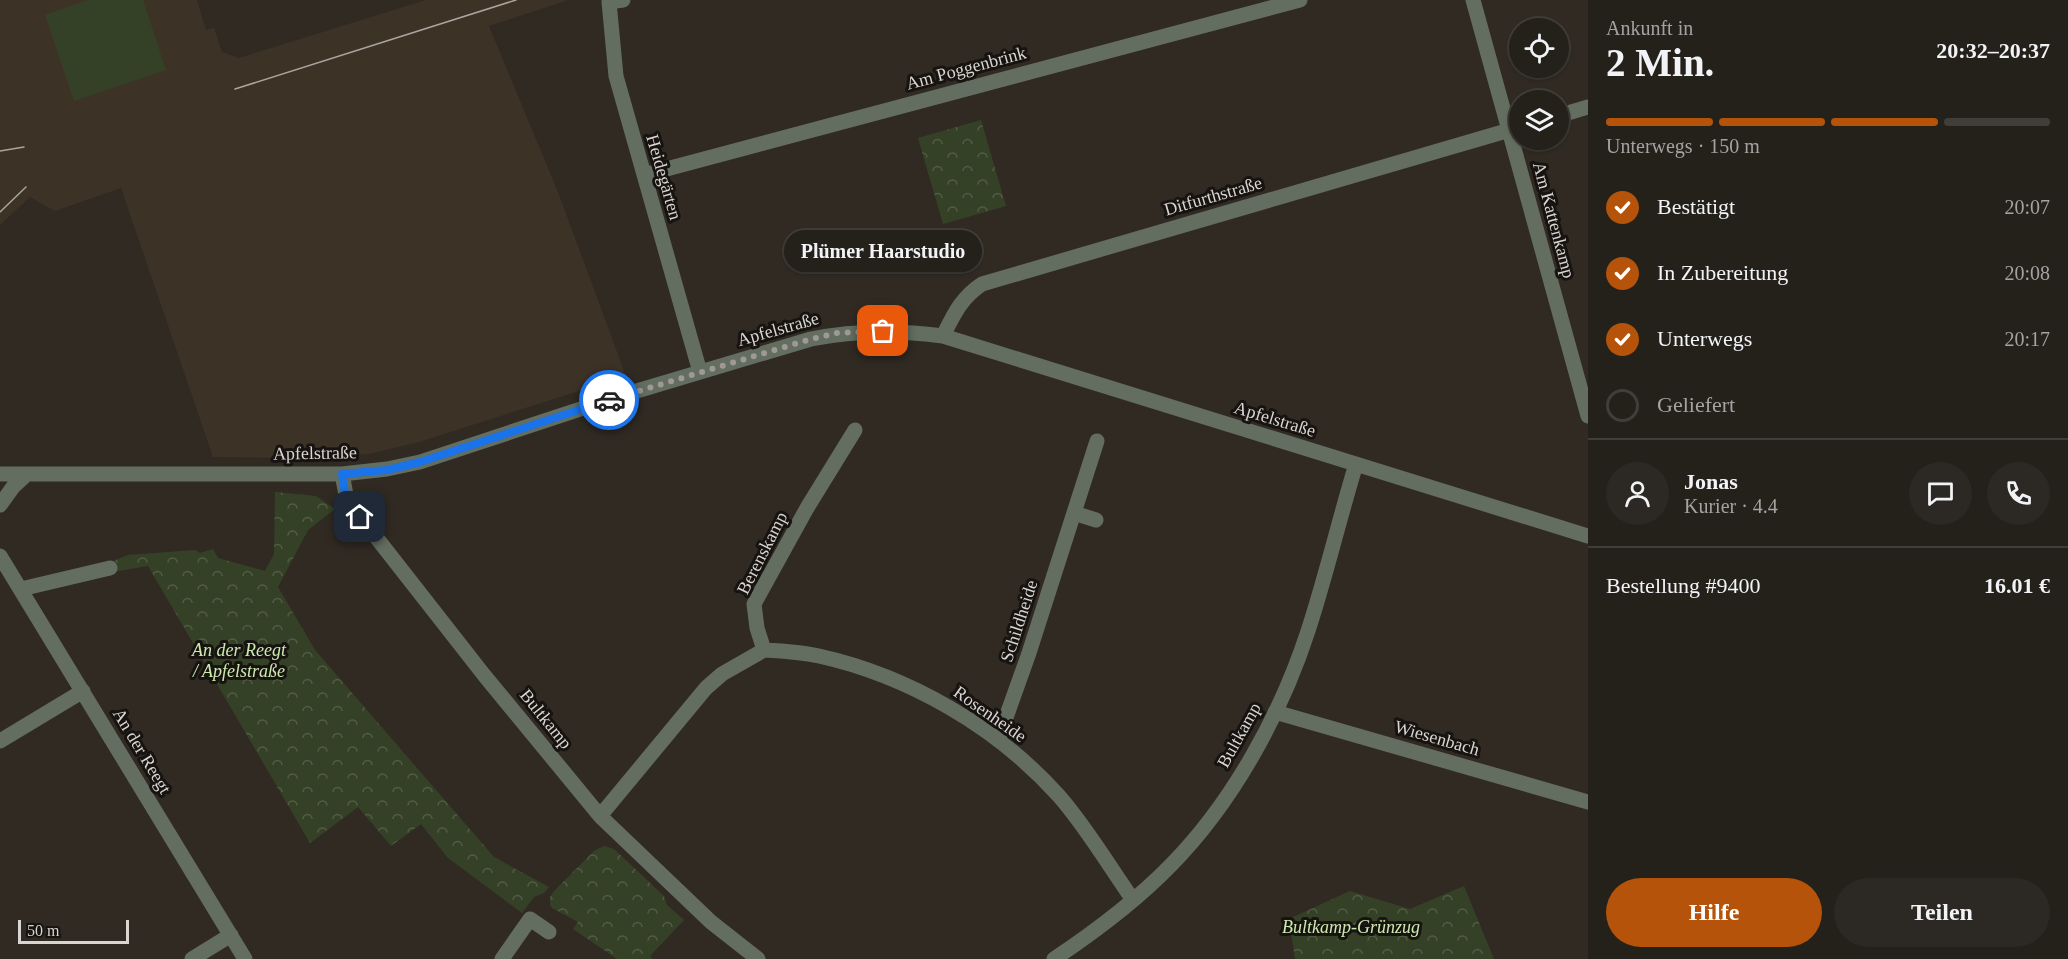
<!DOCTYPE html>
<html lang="de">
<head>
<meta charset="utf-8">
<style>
  :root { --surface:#24201a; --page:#2c2823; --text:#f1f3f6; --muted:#a3a3a2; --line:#413e39; --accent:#b45309 }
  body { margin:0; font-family:Georgia,serif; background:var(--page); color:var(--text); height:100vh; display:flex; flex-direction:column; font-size:22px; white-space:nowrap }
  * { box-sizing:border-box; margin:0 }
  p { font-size:20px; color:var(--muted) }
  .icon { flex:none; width:33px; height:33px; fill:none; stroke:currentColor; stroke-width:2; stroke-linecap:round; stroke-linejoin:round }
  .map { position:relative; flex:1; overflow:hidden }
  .side { display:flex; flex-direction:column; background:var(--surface); width:480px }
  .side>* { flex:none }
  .tools { position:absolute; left:1509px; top:18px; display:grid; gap:12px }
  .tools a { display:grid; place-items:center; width:60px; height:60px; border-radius:50%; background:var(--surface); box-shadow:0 2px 4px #0004,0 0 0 2px var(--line); font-size:30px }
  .scale { position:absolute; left:18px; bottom:15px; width:111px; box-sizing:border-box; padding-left:6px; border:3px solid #d9d5d1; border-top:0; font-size:16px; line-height:21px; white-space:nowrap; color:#d9d5d1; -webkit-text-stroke:4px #161310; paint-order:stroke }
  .pin { position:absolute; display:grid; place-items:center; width:51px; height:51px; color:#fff; margin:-26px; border-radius:12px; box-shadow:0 3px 9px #0006 }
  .courier { position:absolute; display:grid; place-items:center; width:60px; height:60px; margin:-30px; border:4px solid #1a73e8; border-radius:50%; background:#fff; color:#222; box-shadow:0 2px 8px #0007 }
  .bubble { position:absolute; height:42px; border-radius:21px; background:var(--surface); box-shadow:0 2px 4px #0004,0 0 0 2px var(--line); font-size:20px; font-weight:700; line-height:42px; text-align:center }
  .overview em { font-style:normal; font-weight:700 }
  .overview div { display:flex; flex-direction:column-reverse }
  .overview { display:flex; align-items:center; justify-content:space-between; height:102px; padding:0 18px }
  h1 { font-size:39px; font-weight:700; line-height:45px }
  .bar { display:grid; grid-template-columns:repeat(4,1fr); gap:9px 6px; align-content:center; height:72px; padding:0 18px }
  .bar i { height:8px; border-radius:4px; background:var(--line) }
  .bar .on { background:var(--accent) }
  .bar p { grid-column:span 4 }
  .line { display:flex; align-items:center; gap:15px; padding:0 18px; border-top:2px solid var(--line) }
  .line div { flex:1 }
  .round { display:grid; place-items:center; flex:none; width:63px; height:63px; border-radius:32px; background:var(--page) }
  ol { padding:0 18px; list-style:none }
  li { display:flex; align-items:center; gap:18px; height:66px }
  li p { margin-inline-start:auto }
  li .icon { padding:6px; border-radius:50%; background:var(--accent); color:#fff; stroke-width:4 }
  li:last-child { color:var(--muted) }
  li i { width:33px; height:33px; border:3px solid var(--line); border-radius:50% }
  .primary-button { display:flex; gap:12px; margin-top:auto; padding:12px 18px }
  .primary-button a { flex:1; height:69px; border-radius:36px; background:var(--accent); color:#fff; font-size:24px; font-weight:700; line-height:69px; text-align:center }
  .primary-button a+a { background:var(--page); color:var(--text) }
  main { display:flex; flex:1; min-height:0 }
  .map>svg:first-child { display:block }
  .built { fill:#3d3226 }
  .green { fill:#354127 }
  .forest { fill:url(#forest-crowns) }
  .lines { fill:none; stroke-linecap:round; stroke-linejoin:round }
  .minor { stroke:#636e61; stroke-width:15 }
  .tram { stroke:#aaa5a1; stroke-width:1.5 }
  .done { stroke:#9e9994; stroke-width:6; stroke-dasharray:0 10.8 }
  .route { stroke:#1a73e8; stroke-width:8 }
  .labels { text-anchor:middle; stroke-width:6; stroke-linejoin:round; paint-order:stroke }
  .street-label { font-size:18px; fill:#d9d5d1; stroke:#161310 }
  .park-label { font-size:18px; font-style:italic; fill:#cceaae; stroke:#161310 }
</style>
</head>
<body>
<main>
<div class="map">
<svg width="1588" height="959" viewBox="0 0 1588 959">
  <defs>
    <pattern id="forest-crowns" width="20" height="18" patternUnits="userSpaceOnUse" patternTransform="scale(1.5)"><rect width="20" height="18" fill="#354127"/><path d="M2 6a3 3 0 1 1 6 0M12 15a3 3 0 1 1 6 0" fill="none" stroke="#525c45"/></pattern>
  </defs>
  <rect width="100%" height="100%" fill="#302a23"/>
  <path class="built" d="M0,0h197l9,30 8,-2 8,24 17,6 187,-58h142l-79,26 69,166 68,184 -207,66 -50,12 -69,4 -87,-1 -92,-269 -66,23 -25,-14 -30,28z"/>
  <path class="green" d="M88,0h55l23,70 -92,31 -29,-86z"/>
  <path class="forest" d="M981,120l25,86 -63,18 -25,-86z
    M275,492l41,4 19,13 -27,21 -30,57 37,63 179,207 55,30 -5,6 -10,4 -12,16 -74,-55 -27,-34 -30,22 -33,-39 -48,36 -162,-277 -36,6 -4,-9 20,-8 67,-5 5,3 13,-4 5,9 47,13 9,-17z
    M604,846l10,3 50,47 3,9 17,15 -34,36 3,3h-36l-44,-30 5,-7 -26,-14 -2,-3v-8l4,-6 41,-41z
    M1464,886l30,73h-199l-6,-40 61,-28 60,18z"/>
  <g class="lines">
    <path class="minor" d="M623,0l-14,2 7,74 84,296
      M1473,0l115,416
      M1558,116l30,-9
      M644,175l656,-175
      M943,336c11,-22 18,-38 39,-52l538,-157
      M0,474h342l45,-5 33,-7 200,-66 191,-57c44,-9 87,-9 132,-3l645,200
      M342,474l5,26 137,175 116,141 111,106 47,37
      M0,505l13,-18 14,-13
      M1074,513l22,7
      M0,556l245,403
      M21,589l89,-21
      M764,650c19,1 37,2 55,6 90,20 178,71 240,140 28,32 50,70 74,104
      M1275,712l313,90
      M998,740l31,-87 68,-212
      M0,741l83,-50
      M600,816l106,-128 16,-14 42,-24 -7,-22 -3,-24 53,-96 48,-78
      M192,959l39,-24
      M502,959l28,-40 19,13
      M1054,959c42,-28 82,-58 117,-94 62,-63 110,-151 137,-234 18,-55 31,-111 48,-167"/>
    <path class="tram" d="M235,89l281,-89
      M0,151l24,-4
      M0,212l26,-25"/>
  </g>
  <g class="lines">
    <path class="done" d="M609,400l202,-61 26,-6 46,-2"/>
    <path class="route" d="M360,517l-14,-17 -4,-26 45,-4 33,-8 189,-62"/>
  </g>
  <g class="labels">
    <g class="street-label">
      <text transform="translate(966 68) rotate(-15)" y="6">Am Poggenbrink</text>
      <text transform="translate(664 177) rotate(74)" y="6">Heidegärten</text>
      <text transform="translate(1213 196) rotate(-16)" y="6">Ditfurthstraße</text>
      <text transform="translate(1554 220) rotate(75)" y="6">Am Kattenkamp</text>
      <text transform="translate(778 329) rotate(-16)" y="6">Apfelstraße</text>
      <text transform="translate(1275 419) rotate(17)" y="6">Apfelstraße</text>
      <text transform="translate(315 453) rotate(-1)" y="6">Apfelstraße</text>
      <text transform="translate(762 553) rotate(-63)" y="6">Berenskamp</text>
      <text transform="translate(1019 621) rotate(-72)" y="6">Schildheide</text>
      <text transform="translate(990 714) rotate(35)" y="6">Rosenheide</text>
      <text transform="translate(546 719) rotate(51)" y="6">Bultkamp</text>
      <text transform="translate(1239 735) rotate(-61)" y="6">Bultkamp</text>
      <text transform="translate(1437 738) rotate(16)" y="6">Wiesenbach</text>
      <text transform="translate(142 751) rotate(59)" y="6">An der Reegt</text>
    </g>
    <g class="park-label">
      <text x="239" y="656">An der Reegt<tspan x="239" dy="21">/ Apfelstraße</tspan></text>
      <text x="1351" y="933">Bultkamp-Grünzug</text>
    </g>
  </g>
</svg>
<div class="tools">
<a><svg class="icon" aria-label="locate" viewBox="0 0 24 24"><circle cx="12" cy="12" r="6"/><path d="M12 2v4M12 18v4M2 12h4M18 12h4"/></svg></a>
<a><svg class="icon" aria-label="layers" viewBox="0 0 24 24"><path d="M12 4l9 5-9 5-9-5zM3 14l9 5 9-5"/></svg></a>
</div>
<div class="scale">50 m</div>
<div class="pin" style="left:883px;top:331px;background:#ea580c"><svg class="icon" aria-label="bag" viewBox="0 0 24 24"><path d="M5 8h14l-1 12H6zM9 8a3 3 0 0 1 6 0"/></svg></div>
<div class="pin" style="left:360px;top:517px;background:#1f2937"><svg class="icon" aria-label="home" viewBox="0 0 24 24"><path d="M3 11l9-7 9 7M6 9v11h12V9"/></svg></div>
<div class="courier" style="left:609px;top:400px"><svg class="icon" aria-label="car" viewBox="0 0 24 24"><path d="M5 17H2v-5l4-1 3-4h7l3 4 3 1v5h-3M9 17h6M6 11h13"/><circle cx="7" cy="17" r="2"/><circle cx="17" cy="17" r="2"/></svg></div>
<div class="bubble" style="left:784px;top:230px;width:198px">Plümer Haarstudio</div>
</div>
<section class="side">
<div class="overview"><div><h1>2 Min.</h1><p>Ankunft in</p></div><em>20:32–20:37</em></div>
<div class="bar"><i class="on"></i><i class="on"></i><i class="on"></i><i></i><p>Unterwegs · 150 m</p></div>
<ol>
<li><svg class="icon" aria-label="check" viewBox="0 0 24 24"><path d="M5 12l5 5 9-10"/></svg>Bestätigt<p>20:07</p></li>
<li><svg class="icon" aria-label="check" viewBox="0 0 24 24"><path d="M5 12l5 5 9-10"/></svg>In Zubereitung<p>20:08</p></li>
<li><svg class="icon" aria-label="check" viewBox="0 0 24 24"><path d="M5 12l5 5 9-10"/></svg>Unterwegs<p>20:17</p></li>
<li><i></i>Geliefert</li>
</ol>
<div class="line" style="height:108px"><a class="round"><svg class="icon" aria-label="person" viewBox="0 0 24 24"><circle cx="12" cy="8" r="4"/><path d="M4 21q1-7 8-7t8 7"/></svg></a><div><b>Jonas</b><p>Kurier · 4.4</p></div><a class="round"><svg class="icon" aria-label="chat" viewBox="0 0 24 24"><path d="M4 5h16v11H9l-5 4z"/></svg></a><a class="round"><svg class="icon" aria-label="phone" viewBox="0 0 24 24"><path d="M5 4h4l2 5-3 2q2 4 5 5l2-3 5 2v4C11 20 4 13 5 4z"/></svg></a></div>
<div class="line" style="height:78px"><div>Bestellung #9400</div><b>16.01 €</b></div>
<div class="primary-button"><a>Hilfe</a><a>Teilen</a></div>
</section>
</main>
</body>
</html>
